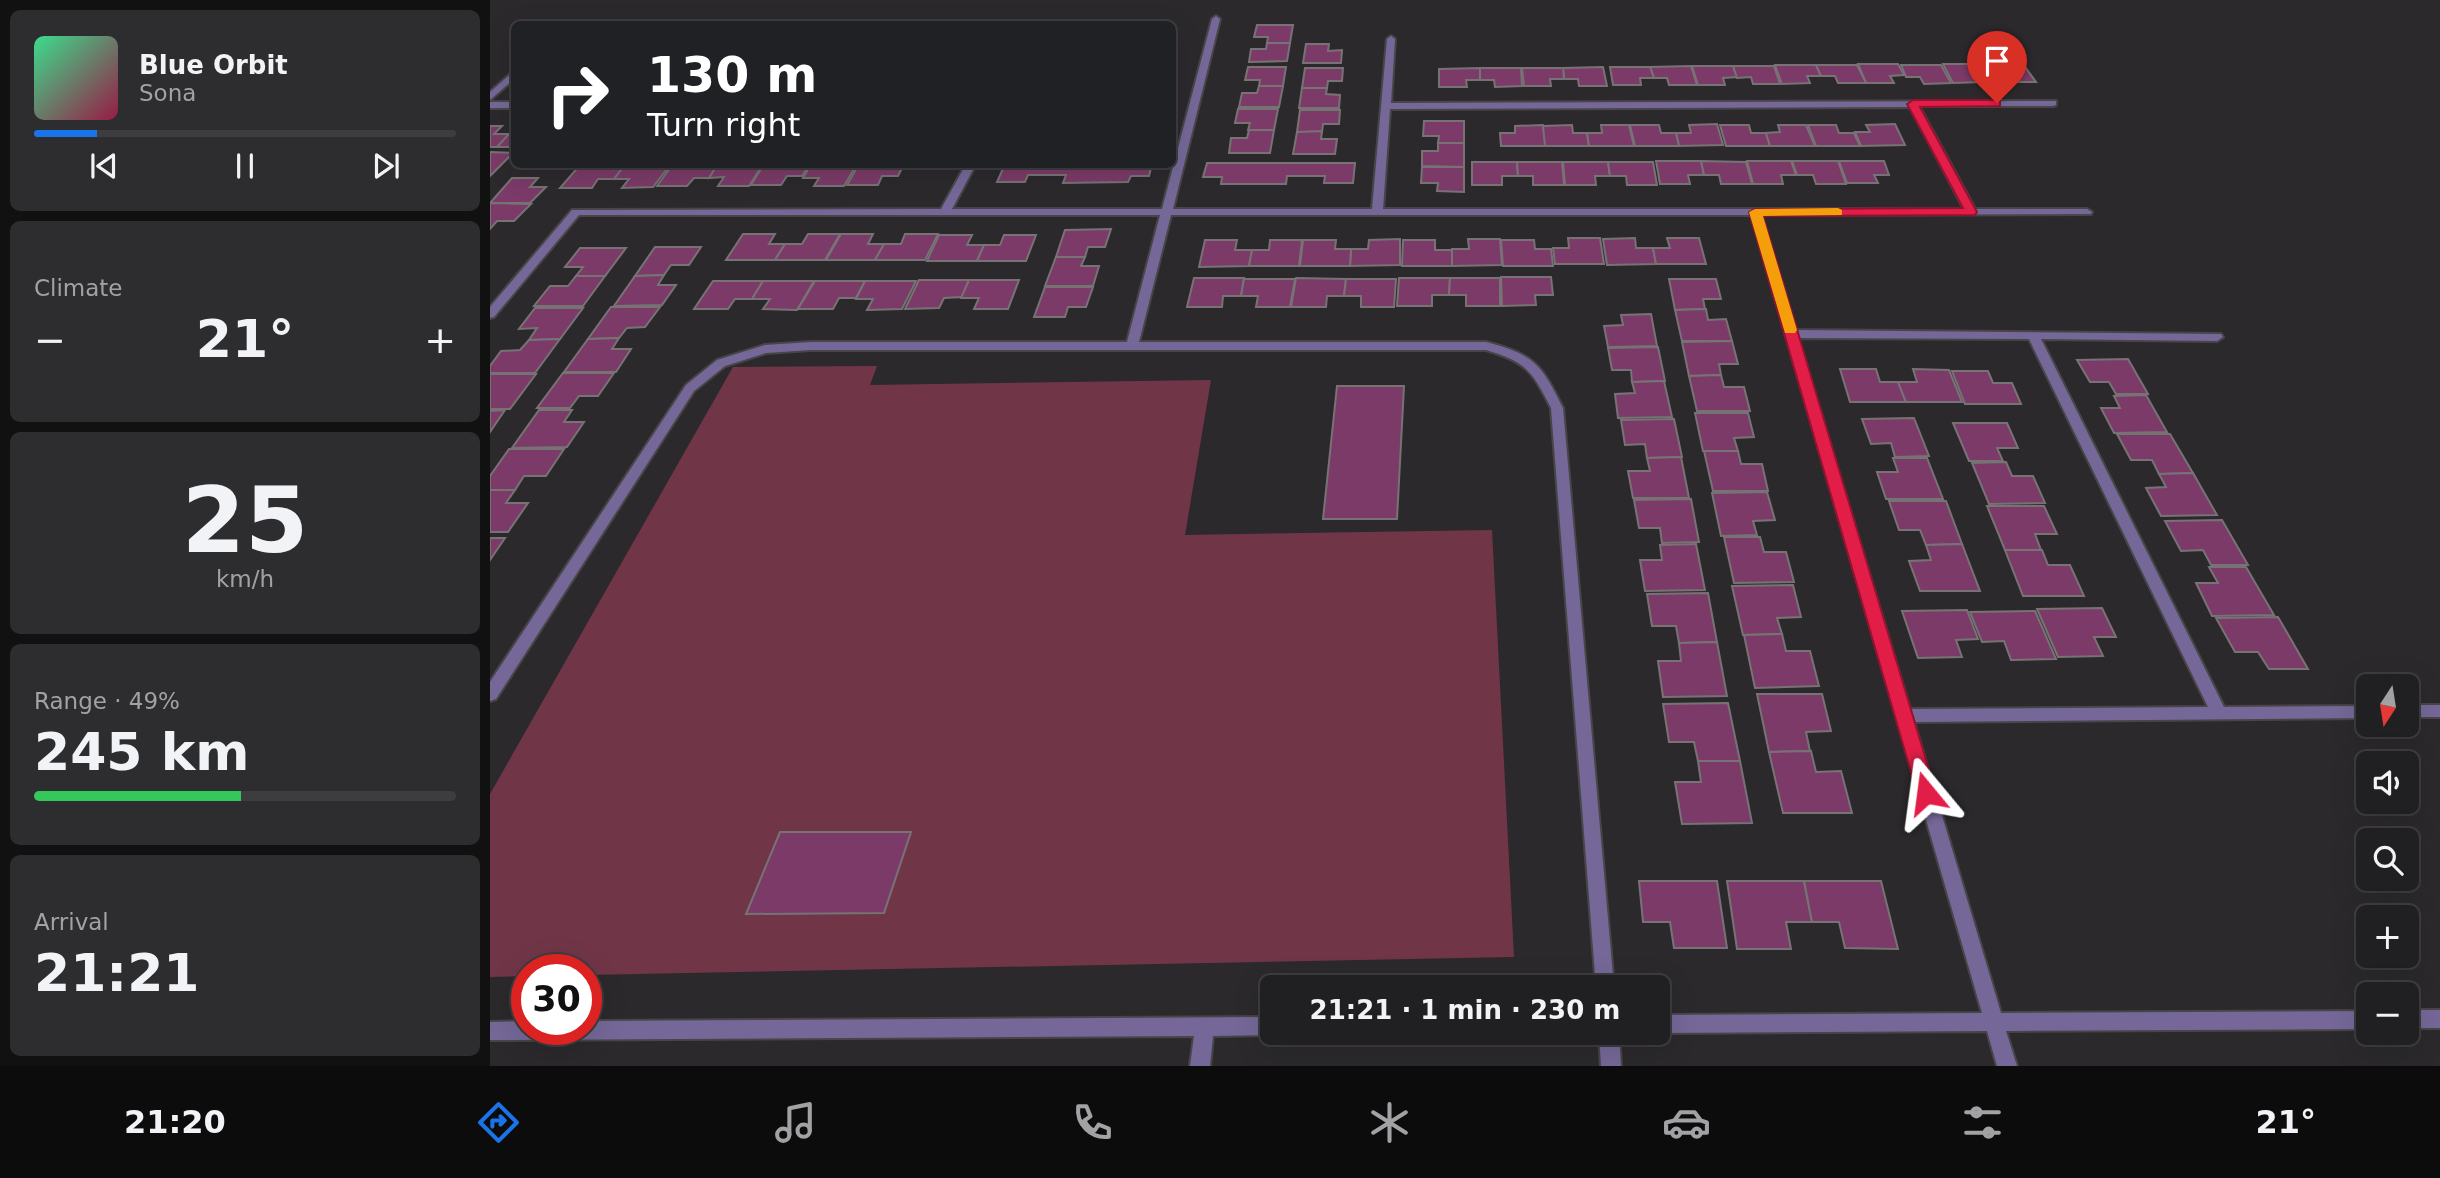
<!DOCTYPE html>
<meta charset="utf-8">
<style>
:root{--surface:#201f21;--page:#2d2c2e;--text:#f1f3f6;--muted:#a2a2a5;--line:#3d3d3f;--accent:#1a73e8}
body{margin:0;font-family:"DejaVu Sans",sans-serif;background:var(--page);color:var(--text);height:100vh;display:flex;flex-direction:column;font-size:26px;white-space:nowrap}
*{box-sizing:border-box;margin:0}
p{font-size:23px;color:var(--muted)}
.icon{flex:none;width:38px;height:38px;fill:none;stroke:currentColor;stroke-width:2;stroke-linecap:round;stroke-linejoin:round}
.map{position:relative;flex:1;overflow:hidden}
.side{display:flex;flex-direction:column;gap:10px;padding:10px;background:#121112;width:490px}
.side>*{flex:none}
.hud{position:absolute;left:21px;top:21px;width:665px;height:147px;border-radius:10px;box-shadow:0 7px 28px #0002,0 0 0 2px var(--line);background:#202124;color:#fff;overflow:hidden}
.needle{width:46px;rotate:192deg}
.controls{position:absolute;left:1866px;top:674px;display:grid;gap:14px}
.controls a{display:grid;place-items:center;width:63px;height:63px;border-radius:10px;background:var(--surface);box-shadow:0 7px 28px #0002,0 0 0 2px var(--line);font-size:35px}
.speed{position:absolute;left:21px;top:954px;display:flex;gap:14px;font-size:35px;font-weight:700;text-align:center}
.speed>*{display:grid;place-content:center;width:91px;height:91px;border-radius:50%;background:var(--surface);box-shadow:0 7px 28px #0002,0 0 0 2px var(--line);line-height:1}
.speed .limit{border:10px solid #d22;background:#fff;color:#111}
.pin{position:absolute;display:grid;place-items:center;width:60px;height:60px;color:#fff;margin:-72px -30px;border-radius:50% 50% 50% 0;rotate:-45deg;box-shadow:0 0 7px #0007}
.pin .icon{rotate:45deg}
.me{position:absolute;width:77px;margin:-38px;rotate:344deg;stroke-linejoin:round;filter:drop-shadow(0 0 5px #0008)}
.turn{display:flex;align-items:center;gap:24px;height:147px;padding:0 21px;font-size:32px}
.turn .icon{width:91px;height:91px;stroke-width:2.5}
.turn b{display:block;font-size:49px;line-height:60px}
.big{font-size:52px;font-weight:800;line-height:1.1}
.side .card{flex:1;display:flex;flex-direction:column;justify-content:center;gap:10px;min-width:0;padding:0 24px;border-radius:10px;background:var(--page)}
.side .dial{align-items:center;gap:0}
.dial b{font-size:91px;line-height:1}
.song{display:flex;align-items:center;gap:21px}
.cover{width:84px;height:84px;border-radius:10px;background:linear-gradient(135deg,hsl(150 70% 55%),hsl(340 70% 35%))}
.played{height:7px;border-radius:4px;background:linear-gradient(90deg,var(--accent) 15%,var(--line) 15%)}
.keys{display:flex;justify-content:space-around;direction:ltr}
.heat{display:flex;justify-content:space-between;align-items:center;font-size:38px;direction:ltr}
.charge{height:10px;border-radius:5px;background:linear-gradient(90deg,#34c759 49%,var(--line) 0)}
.trip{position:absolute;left:770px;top:975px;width:410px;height:70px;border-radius:10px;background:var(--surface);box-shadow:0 7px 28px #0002,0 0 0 2px var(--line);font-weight:800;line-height:70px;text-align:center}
.tab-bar{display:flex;height:112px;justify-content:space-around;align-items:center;background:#0d0c0d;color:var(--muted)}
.tab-bar .icon{width:49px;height:49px}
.tab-bar .current{color:var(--accent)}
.tab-bar b{font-size:32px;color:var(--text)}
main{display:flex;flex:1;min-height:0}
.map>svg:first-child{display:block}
.green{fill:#703648}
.building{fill:#7b3a68;stroke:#777375;stroke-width:2}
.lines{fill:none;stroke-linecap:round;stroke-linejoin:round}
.minor-casing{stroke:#474548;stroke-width:4}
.minor{fill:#756898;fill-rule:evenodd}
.route{fill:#e11d48;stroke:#92132f;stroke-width:2}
.slow{fill:#f59e0b}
</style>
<main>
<section class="side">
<div class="card">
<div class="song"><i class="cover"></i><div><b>Blue Orbit</b><p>Sona</p></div></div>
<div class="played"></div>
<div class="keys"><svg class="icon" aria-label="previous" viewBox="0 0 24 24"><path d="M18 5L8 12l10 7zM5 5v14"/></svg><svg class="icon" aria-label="pause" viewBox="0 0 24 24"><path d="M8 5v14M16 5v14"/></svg><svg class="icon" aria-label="next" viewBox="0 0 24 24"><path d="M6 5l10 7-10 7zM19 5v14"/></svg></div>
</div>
<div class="card"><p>Climate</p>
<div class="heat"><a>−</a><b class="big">21°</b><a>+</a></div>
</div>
<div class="card dial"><b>25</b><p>km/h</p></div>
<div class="card"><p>Range · 49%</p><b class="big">245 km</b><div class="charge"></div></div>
<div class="card"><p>Arrival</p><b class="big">21:21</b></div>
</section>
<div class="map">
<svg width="1950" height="1066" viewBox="0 0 1950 1066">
<rect width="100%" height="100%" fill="#2b292c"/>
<!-- green -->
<path class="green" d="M387,366l-7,19 341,-5 -26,155 307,-5 22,427 -928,18v-5h-59v6l-37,1v-183l243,-427z"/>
<!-- building -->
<g class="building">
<path d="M767,25h36l-3,18h-23l1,-6h-14z"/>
<path d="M777,43h23l-3,18 -38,1 2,-13h15z"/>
<path d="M816,44h23l-1,7 14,-1 -1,13h-38z"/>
<path d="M1368,64h40l6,11 -14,1 4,7h-28z"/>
<path d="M1453,64h40l7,11h-14l5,7 -28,1z"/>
<path d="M1493,64h40l13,18h-28l-4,-7h-14z"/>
<path d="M1285,65h41l5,11h-14l3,7 -28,1z"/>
<path d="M1326,65h41l9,18h-28l-3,-7h-14z"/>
<path d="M1411,65h40l10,18 -27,1 -4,-7h-14z"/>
<path d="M1201,66l6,19h-28l-2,-7h-13l-4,-11z"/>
<path d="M1202,66h41l4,11 -14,1 2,7h-27z"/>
<path d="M1243,66h41l6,18h-27l-2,-7 -14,1z"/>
<path d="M758,67h38l-3,19h-24l1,-6h-15z"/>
<path d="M1113,67l4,19h-28l-1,-7h-14l-1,-11z"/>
<path d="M1120,67h40l4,11h-14l1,7h-28z"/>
<path d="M815,68h38l-1,13h-14l-1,7h-25z"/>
<path d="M990,68h41l1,18 -27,1 -1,-7h-14z"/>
<path d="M990,68v12h-14l1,7h-28v-18z"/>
<path d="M1032,68h41l1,11h-14l1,7h-27z"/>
<path d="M769,86h24l-4,21h-40l3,-14h15z"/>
<path d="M812,88h25l-1,6 14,1 -1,13h-40z"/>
<path d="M748,109h40l-4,21h-26l2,-7h-15z"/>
<path d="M810,110h40l-1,14h-16l-1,8h-25z"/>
<path d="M934,121h40v22h-26l1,-7h-16z"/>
<path d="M1227,124l6,21 -44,1 -3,-13h15l-2,-8z"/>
<path d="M1405,124l10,21 -44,1 -6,-14h15l-4,-7z"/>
<path d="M1053,125l3,21h-45l-1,-13h15v-7z"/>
<path d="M1082,125l1,8h14l2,13h-44l-2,-20z"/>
<path d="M1111,125h28l5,21h-45l-2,-13h15z"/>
<path d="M1140,125h29l2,8h15l3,13h-44z"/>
<path d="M1230,125h29l2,8h15l4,13h-44z"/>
<path d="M1288,125h28l9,21h-45l-4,-13 14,-1z"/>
<path d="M1318,125h28l3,8h15l6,13h-44z"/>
<path d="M0,126h12l-8,8h15l-12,13h-7z"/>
<path d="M759,130h25l-4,23h-41l2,-15h16z"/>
<path d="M832,131l-1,8h16l-2,15h-42l4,-22z"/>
<path d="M19,134h5v13h-17z"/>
<path d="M948,143h26v24l-42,-1v-15h16z"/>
<path d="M0,152l23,1 -23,23z"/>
<path d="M1166,161h45l3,14h-16l2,9h-30z"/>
<path d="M1211,161l45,1 6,22h-31l-2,-9h-15z"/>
<path d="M1257,161h44l5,14h-15l2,9h-30z"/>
<path d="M1302,161h46l8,23h-30l-3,-9h-16z"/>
<path d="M1349,161h45l5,14h-15l4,8h-31z"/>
<path d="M982,162h45l1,14h-16v9h-30z"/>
<path d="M1027,162h45l2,23h-31v-9h-15z"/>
<path d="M1073,162h45l2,14h-15l1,9h-31z"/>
<path d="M1118,162h45l4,23h-30l-1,-9h-16z"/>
<path d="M717,163h148l-2,20h-29l1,-7h-38l-1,8h-65l1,-7h-19z"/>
<path d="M183,164h45l-9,14h-15l-7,8h-30z"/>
<path d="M228,164h45l-14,22h-31l6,-9 -15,1z"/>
<path d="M274,164h46l-8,12h-15l-6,9h-30z"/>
<path d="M321,164h46l-13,22h-30l5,-8h-16z"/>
<path d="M369,164h45l-6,12h-16l-4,9h-31z"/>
<path d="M515,164h147l-3,12h-18l-3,6 -65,1 3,-8h-38l-3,7h-28z"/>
<path d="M90,165h45l-11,14h-16l-6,9h-32z"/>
<path d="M135,165h45l-17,22 -31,1 7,-9h-15z"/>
<path d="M932,167h42v25l-27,-1 1,-8h-17z"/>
<path d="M22,178h26l-8,9h16l-16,16h-40z"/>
<path d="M0,203l41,1 -17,17h-17l-7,8z"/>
<path d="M621,229l-6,18h-17l-3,10h-29l9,-27z"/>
<path d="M253,234h32l-6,10h16l-10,16h-49z"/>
<path d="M318,234h32l-15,26h-50l10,-16h17z"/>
<path d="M351,234h32l-5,10h16l-9,16h-49z"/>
<path d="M415,234h33l-13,26h-50l9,-16h17z"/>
<path d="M449,235h33l-5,10h17l-7,16h-50z"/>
<path d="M514,235h32l-10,26h-49l7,-16h16z"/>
<path d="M1078,238h32l4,26h-49l-2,-16h16z"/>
<path d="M1145,238l1,10h17l3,16 -49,1 -4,-26z"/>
<path d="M1177,238h32l7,26h-50l-3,-16h17z"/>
<path d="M910,239v26l-50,1 1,-17h17l1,-9z"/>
<path d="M978,239h32l2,26 -50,1v-17h17z"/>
<path d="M715,240h32l-2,10h17l-3,16 -50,1z"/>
<path d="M780,240h32l-3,26h-50l3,-16h17z"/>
<path d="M813,240h33l-1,9h16l-1,17h-50z"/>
<path d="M913,240h32v10h17v16h-50z"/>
<path d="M1011,240h33l1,9h16l2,17h-50z"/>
<path d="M165,247h46l-12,18h-18l-7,10 -29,1z"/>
<path d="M90,248h46l-21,28h-29l7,-9h-18z"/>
<path d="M566,257h29l-4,9h18l-6,20h-48z"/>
<path d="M174,275l-6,10h18l-14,20 -48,1 21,-30z"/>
<path d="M86,276h29l-22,30h-49l16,-20h18z"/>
<path d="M1011,277h50l2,18h-18l1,10 -34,1z"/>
<path d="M704,278h50l-3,18h-18l-1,11h-35z"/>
<path d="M806,278l50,1 -2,17h-17l-1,11h-35z"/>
<path d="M909,278h51l-1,17h-17v11h-35z"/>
<path d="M960,278h50v28h-34v-11h-17z"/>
<path d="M754,279h51l-5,28h-34l2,-11h-17z"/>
<path d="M856,279h50l-2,28h-33v-11h-17z"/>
<path d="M1179,279h47l5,20h-18l2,10 -30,1z"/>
<path d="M429,280h50l-7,17 -18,1 -5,10 -34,1z"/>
<path d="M479,280h50l-11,29h-34l5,-11h-18z"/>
<path d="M223,281h50l-11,18h-17l-7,10h-34z"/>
<path d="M273,281h51l-17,29 -34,-1 7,-10h-18z"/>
<path d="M325,281h50l-9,17h-17l-6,11h-35z"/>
<path d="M375,281h51l-14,28 -35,1 6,-11h-17z"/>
<path d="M555,287h48l-7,20h-18l-3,10h-31z"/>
<path d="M121,307h49l-15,20 -18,1 -8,10 -31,1z"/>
<path d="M45,308h48l-23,31 -31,1 8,-12 -18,1z"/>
<path d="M1216,309l2,11 18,-1 6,22h-50l-7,-31z"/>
<path d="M1161,314l6,32 -49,1 -4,-21 19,-1 -2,-10z"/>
<path d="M129,338l-7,11h19l-15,23h-52l24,-33z"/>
<path d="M70,339l-25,34h-45v-7l11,-15 19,-1 9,-10z"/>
<path d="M1242,341l6,23h-19l2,11 -32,1 -7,-34z"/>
<path d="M1168,347l7,34 -33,1 -1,-12h-19l-4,-22z"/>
<path d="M1638,359l20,35h-32l-7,-12h-19l-13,-22z"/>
<path d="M1350,369h36l4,13h18l8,20h-56z"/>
<path d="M1423,369l36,1 13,32h-56l-8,-20h19z"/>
<path d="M1462,371h36l5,12h19l9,21h-56z"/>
<path d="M73,373h51l-16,23h-19l-9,12h-33z"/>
<path d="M0,374h46l-26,35h-20z"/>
<path d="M1231,375l3,12h20l6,24h-53l-8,-35z"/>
<path d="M1174,381l8,36 -54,1 -3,-24 20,-1 -3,-11z"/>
<path d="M847,386h67l-7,133h-74z"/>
<path d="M1656,395l21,37 -53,1 -13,-25h19l-6,-12z"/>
<path d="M15,410l-15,22v-21z"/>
<path d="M49,410h33l-8,12h20l-17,25 -55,1z"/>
<path d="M1205,413h53l6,24 -20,1 4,13h-35z"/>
<path d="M1424,418l15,38 -34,1 -4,-14 -20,1 -9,-25z"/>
<path d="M1184,419l8,38 -35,1 -2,-14 -20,1 -4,-25z"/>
<path d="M1463,423h54l11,25h-21l6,13h-34z"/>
<path d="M1627,434h53l23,39 -34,1 -7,-14h-21z"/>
<path d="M19,449h55l-18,27h-22l-9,14h-25v-14z"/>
<path d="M1214,451h34l3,13h21l6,27h-55z"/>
<path d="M1191,457l8,41h-56l-5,-27h22l-3,-13z"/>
<path d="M1403,458h34l16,41h-57l-9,-27h21z"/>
<path d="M1516,462l6,14h21l12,27 -56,1 -17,-41z"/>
<path d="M1703,473l24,42 -56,1 -15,-28 20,-1 -7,-13z"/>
<path d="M0,490h25l-9,13h22l-20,29h-18z"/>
<path d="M1277,492l8,28 -22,1 4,14 -36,1 -9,-43z"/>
<path d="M1201,499l8,43 -37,1 -2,-15h-21l-5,-28z"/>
<path d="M1399,501h57l16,43 -36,1 -6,-15h-21z"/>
<path d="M1497,506h57l13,28h-22l6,16h-36z"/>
<path d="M1732,520l26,45h-37l-8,-15 -22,1 -16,-30z"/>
<path d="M1234,537h36l4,15h22l8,30 -60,1z"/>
<path d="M0,538h15l-15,22z"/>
<path d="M1206,544l9,46 -60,1 -5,-31h22l-2,-15z"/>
<path d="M1472,544l18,47h-60l-11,-30 22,-1 -5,-15z"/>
<path d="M1515,550h37l6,15h22l14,31h-61z"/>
<path d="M1719,567h37l28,48 -62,1 -16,-33h22z"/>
<path d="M1303,585l8,32 -24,1 5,16 -39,1 -11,-49z"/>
<path d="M1218,593l9,49 -38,1 -3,-17h-24l-5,-32z"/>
<path d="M1612,608l14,29h-22l9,19 -45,1 -21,-48z"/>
<path d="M1477,610l11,29 -22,1 6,17 -44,1 -16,-47z"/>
<path d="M1545,611l21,48 -45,1 -7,-19 -22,1 -12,-30z"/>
<path d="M1788,617l30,52h-39l-11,-17h-23l-19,-34z"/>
<path d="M1292,634l4,17h24l9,35 -64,2 -11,-53z"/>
<path d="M1227,642l10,54 -64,1 -5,-36h23l-2,-18z"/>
<path d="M1267,694h65l9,37 -25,1 4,19 -41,1z"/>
<path d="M1238,703l12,58h-42l-4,-19h-25l-6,-38z"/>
<path d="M1321,751l5,21 25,-1 11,42h-69l-14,-61z"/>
<path d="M1208,761h42l12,62 -70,1 -7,-42h26z"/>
<path d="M290,832h131l-27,81 -138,1z"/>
<path d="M1149,881h78l10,67h-53l-4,-26h-27z"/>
<path d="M1237,881h77l8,41h-26l5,27h-54z"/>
<path d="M1314,881h77l17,68 -53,-1 -6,-26h-27z"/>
</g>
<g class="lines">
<defs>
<g id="minor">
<path d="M726,16l4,3 -47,190h199l15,-170 4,-3 4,3 -4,64 665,-2v4l-3,1h-134l56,103h112l5,3 -1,2 -330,1 35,115 425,4 2,3 -6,4 -176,-2 183,368 144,-1v12l-454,4 87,291 367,-2v18l-362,2 11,35h-20l-10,-35 -330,2 -2,-1h2v-17l325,-2 -231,-798h-580l-32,127h347c49,13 55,22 77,66l51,579h-18l-45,-579c-19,-37 -24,-46 -65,-58h-675l-45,3 -41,13 -31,25 -198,308 -6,2v-19l196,-297 31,-25 48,-15 46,-3h316l33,-127h-581l-85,102 -4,1v-11l82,-97 369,-1 25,-45h10l-24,45h210l50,-190zM1420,107l54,102h-581l7,-100zM1308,338l231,1 179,368 -298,2z"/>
<path d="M24,71v8l-24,21v-8z"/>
<rect x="0" y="102" width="24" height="6"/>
<rect x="1916" y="705" width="34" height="12"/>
<rect x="1916" y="1010" width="34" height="18"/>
<path d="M782,1017v15h7l-7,3 -59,1 -3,30h-20l4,-30 -704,4v-18l37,-1v8h59v-8z"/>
<path d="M1109,1032h20l2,34h-20z"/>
</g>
</defs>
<!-- minor casing -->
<use href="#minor" class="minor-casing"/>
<!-- minor -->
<use href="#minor" class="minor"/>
</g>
<!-- route -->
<path class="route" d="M1507,100l3,1v5l-80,1 57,105 -2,3 -212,1 173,577 -3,5 -7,3 -6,-3 -3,-5 -168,-581 6,-3 208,-1 -56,-104 6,-4z"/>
<!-- slow -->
<path class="slow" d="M1348,208l4,2v5l-79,1 34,114 -2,3h-10l-36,-121 6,-3z"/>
</svg>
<div class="controls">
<a><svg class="needle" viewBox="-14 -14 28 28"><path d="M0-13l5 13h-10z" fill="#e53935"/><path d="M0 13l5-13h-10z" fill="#a2a2a5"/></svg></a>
<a><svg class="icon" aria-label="sound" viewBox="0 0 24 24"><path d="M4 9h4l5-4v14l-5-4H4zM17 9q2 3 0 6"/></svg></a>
<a><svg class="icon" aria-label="search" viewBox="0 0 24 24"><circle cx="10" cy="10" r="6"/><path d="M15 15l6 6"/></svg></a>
<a>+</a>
<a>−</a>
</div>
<div class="speed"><div class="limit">30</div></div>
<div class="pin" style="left:1507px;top:103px;background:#d93025"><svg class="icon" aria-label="arrive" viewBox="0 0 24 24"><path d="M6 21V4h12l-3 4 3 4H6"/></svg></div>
<svg class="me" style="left:1436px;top:793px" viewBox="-20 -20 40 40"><path d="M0-17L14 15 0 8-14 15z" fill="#e11d48" stroke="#fff" stroke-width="4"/></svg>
<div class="trip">21:21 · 1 min · 230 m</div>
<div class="hud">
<div class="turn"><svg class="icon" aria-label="right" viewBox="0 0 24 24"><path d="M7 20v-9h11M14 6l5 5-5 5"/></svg><div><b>130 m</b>Turn right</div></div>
</div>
</div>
</main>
<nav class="tab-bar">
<b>21:20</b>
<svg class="icon current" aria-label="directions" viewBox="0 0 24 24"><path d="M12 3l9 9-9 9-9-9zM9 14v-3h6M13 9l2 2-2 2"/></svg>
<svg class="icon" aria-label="music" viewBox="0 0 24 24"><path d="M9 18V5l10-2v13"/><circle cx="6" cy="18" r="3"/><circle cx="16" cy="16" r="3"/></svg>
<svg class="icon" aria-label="phone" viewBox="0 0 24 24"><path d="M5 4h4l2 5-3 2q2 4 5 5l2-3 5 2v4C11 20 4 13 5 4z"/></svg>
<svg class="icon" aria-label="climate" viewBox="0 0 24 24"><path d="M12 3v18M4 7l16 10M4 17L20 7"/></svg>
<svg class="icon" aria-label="car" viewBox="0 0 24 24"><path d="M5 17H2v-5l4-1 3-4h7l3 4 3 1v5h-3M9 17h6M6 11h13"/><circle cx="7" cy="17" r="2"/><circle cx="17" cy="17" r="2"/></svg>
<svg class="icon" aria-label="filters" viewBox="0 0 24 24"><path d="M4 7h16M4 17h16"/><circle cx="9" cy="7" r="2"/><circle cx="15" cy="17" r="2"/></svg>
<b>21°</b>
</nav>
